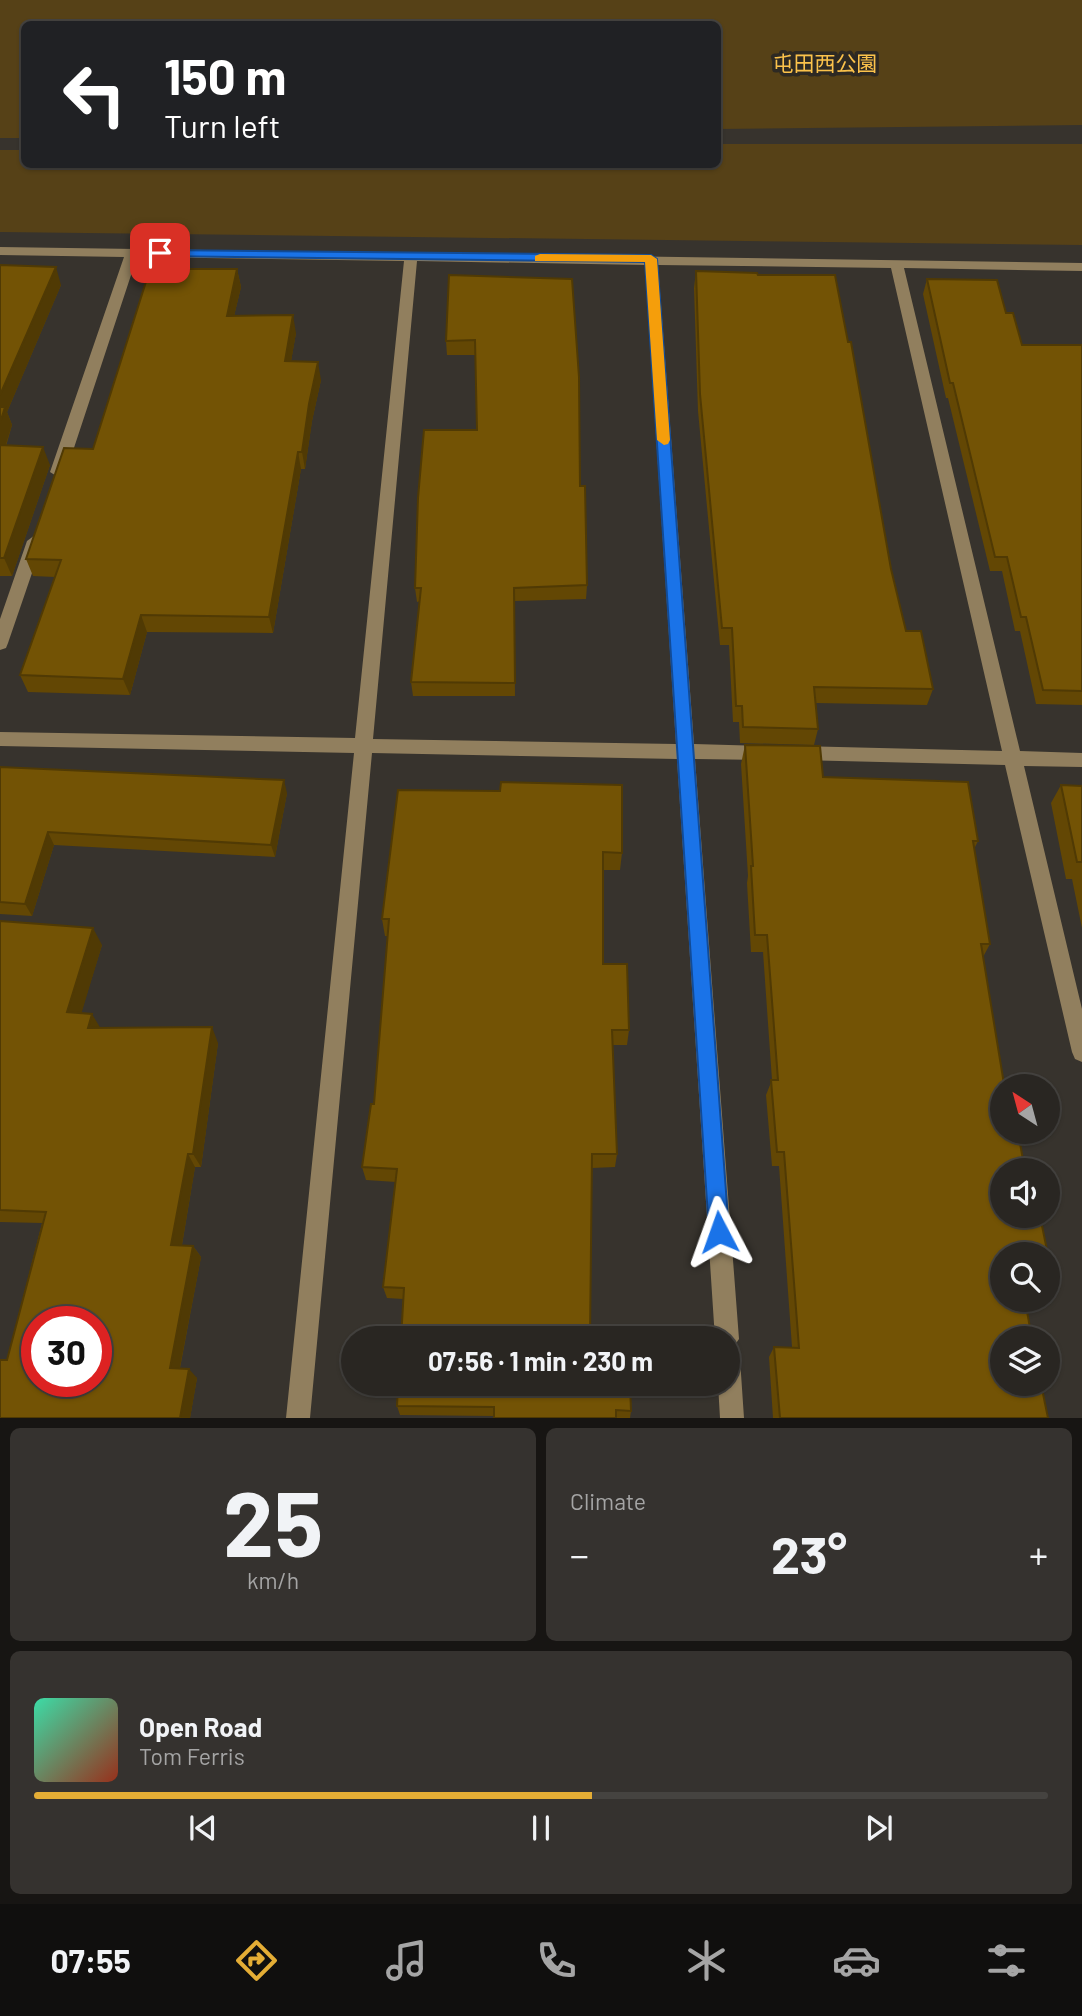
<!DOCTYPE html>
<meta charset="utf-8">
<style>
:root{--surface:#292622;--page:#35322f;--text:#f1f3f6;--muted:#a5a5a5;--line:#454340;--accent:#e4ad35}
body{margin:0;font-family:Barlow,"Noto Sans JP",sans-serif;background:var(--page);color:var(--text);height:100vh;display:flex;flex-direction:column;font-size:26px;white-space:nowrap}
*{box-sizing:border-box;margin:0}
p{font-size:23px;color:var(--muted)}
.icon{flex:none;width:38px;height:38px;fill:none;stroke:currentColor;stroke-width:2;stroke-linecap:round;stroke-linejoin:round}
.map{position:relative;height:1418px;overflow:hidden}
.sheet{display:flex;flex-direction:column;gap:10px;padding:10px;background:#171513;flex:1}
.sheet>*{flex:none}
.guide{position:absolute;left:21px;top:21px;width:700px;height:147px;border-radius:10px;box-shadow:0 2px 5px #0004,0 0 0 2px var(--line);background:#202124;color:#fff;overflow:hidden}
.needle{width:46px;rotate:324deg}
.buttons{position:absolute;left:990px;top:1074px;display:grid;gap:14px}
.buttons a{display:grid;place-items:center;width:70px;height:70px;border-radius:50%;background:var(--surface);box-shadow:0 2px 5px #0004,0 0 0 2px var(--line);font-size:35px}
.speed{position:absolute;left:21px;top:1306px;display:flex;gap:14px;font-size:35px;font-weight:700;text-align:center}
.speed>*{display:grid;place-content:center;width:91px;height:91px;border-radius:50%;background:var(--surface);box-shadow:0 2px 5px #0004,0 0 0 2px var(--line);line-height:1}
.speed .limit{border:10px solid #d22;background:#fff;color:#111}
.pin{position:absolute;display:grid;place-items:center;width:60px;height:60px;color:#fff;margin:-30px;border-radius:14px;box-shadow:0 4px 10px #0006}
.me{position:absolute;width:77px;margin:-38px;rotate:356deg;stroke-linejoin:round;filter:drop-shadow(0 0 5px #0008)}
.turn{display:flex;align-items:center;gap:24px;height:147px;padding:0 28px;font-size:32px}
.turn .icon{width:91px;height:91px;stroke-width:2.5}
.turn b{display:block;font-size:49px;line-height:60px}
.big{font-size:52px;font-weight:700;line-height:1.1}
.sheet .tile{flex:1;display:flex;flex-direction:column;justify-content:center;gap:10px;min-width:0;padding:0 24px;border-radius:10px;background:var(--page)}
.sheet .dial{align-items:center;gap:0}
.dial b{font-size:91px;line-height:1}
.song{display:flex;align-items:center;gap:21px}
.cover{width:84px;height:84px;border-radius:10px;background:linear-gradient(135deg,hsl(160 70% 55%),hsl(10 70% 35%))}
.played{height:7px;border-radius:4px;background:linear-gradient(90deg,var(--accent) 55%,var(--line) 55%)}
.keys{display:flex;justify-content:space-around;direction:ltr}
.heat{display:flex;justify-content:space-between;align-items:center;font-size:38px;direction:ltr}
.sheet .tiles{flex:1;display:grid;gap:10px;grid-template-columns:1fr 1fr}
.tile:last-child{grid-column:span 2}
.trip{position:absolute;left:341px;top:1326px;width:399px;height:70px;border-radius:35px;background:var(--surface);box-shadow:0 2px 5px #0004,0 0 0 2px var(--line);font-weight:700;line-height:70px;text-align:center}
.menu{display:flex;height:112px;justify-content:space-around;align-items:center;background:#100f0e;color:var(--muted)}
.menu .icon{width:49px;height:49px}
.menu .current{color:var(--accent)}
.menu b{font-size:32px;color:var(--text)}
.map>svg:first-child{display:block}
.green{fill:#564117}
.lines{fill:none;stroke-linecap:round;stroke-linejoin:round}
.minor{fill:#917f5e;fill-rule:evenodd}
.wall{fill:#634704}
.shaded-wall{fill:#503a04}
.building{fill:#735305;stroke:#503a04;stroke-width:2;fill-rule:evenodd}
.route{fill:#1a73e8;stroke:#114b97;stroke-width:2}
.slow{fill:#f59e0b}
.labels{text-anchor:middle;stroke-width:7;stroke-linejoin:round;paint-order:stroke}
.far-park-label{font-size:21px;fill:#fbc24b;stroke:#2d2923}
</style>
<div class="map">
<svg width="1082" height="1418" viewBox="0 0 1082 1418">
<rect width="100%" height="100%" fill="#37332d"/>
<!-- green -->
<g class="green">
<path d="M0,0h1082v125l-364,4v-105h-694v114h-24z"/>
<path d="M718,144h364v101l-1082,-13v-82h24v14h694z"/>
</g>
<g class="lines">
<!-- minor -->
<g class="minor">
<path d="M0,247l1082,16v8l-178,-3 116,483 62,2v14l-58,-1 58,243v53l-7,-3 -3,-7 -67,-287 -207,-5 -6,-2 -3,-5 3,-5 6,-2 204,5 -111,-483 -233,-3 36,479 72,2 6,2 3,5 -3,5 -6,2 -71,-1 44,580 -7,10 4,2 4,8 4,59h-24l-2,-34h10v-45h-13l-38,-580 -305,-6 -62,665h-24l68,-665 -354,-7v-14l355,6 49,-477 -267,-4 -71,215 -8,5 -8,-5 74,-215 -124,-2zM417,261l228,4 31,479 -303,-5z"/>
<path d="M35,535l8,6 -35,102 -2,5 -6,2v-31l27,-78z"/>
</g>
</g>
<!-- wall -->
<g class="wall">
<path d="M0,265l61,20 -54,127 5,13 -6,21 44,19 -38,111h-12z"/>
<path d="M237,269l4,18 -7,29 62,17 -5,28 30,19 -9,41 -7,48h-4l-28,164 -126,-1 -17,63 -102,-3 -8,-17 35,-98 -22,-1 -7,-17 67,-110z"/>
<path d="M696,271l62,4 133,294 15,62 27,58 -6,16 -111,-2 2,26 -4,16 -74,-2 -1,-21h-6l-4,-77h-9l-22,-234 -4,-123z"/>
<path d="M449,275l131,211 7,99 -1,14 -72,2 1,95h-102l-2,-14 9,-81 -3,1 -2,-14 62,-158 -1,-75h-29l-1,-14z"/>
<path d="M927,279l79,34 16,32h60v360l-46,-1 -16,-73h-5l-13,-60h-12l-42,-173h-2l-23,-104z"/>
<path d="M745,745l233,96 -4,8 16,95 -7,13 20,298 45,163h-275l-4,-61 5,-10h18l-13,-181h-7l-6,-71 6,-15 -9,-128h-12l-4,-69 1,-7 -7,-112z"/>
<path d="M0,767l287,26 -12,64 -221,-12 -22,71 -32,-2z"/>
<path d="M1061,785l21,1v142l-10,-49h-6l-15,-76z"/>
<path d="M398,790l224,63 -2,17h-17v94l26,66 -2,15h-15l5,109 -2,13 -23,1 -191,171 2,-40 -16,-1 -4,-11 13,-105 -30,-2 -4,-13 12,-63 14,-168h-3l-3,-17z"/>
<path d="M0,921l102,24 -21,68 19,15 118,15 -17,124h-6l-13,78 11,1 8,11 -21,111 17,10 -7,40h-190l7,-58 35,-137 -42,-1z"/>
<path d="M1048,1255l7,30 -7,6z"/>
<path d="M398,1384l233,27 -1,7h-136v-2l-94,-1 -3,-9z"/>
</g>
<!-- shaded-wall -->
<g class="shaded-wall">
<path d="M56,267l5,18 -54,127 5,13 -12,38v-68z"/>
<path d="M237,269l4,18 -11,46 -3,-17z"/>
<path d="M293,315l3,18 -8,46 -3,-18z"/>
<path d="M318,362l3,18 -9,41 -7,48 -3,-17 7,-48z"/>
<path d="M43,447l7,18 -38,111 -8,-18z"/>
<path d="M298,452l3,17 -28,164 -4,-16z"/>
<path d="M141,615l6,17 -17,63 -7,-16z"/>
<path d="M284,780l3,13 -12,64 -4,-12z"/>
<path d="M48,832l6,13 -22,71 -7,-12z"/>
<path d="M93,928l9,17 -25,83 -10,-16z"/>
<path d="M92,1014l9,15 -13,-1z"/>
<path d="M212,1027l6,16 -17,124 -8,-13z"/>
<path d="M188,1154l7,13 -15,89 -9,-11z"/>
<path d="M193,1246l8,11 -23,120 -8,-9z"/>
<path d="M189,1369l8,9 -7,40h-10z"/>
</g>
<!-- building -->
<g class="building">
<path d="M0,265l56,2 -56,128z"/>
<path d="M150,269h87l-10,47 66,-1 -8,46 33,1 -9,42 -7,48h-4l-29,165 -128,-2 -18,64 -103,-4 41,-115 -35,-1 38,-111 29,1z"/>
<path d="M696,271l61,2 1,2h77l13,67h3l40,227 15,62h15l12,58 -119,-2 4,42 -75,-2 -1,-21h-6l-4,-78h-10l-22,-234z"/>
<path d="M449,275l123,4 7,98 1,109h5l2,99 -73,3 1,95 -104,-1 10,-94h-6l3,-90 6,-68h53l-2,-90 -29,1z"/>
<path d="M927,279l70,1 9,33h7l9,32h60v346l-39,-1 -17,-73h-5l-14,-60h-12l-42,-174h-3z"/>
<path d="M0,407h5l-5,16z"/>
<path d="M0,445l43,2 -39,111h-4z"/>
<path d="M745,745l75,1 3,31 145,5 10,59h-5l17,103h-9l23,140h6l1,3h-8v45h15l7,39h-22v45h37l8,39h-45v45h22l7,39h-29v45h38l7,34h-268l-6,-71 25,1 -15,-196h-7l-6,-72h7l-11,-145h-12l-4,-69h2z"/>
<path d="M0,767l284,13 -13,65 -223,-13 -23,72 -25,-2z"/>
<path d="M501,782l121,3v68l-19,-1v112h24l2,66h-17l5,124h-25l-2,184h38v1h-227l3,-51 -21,-1 14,-118 -35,-2 9,-63h3l15,-185h-7l16,-129 102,1z"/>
<path d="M1061,785l21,1v76h-5z"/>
<path d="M0,921l93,7 -26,84 25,2 -4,14 124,-1 -19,127h-5l-17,91 22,1 -23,122 19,1 -9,49h-180v-58h7l39,-148 -46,-2zM37,1321h59v60h-59z"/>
<path d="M1048,1255l7,30h-7z"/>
<path d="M398,1384h232l1,27 -15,-1v8h-122v-11l-97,-1z"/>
</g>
<!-- route -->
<path class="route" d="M160,250l491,5 6,4 72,973 -3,7 -7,3 -7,-3 -3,-7 -64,-970 -489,-6v-5z"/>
<!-- slow -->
<path class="slow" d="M540,254l111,1 6,4 13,181 -2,4 -4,1 -7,-5 -12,-178 -110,-1v-5z"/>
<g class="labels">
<!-- far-park labels -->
<g class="far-park-label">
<text x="825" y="71">屯田西公園</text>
</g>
</g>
</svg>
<div class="buttons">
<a><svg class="needle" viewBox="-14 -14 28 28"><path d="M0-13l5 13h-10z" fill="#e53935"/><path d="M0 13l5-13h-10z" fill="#a5a5a5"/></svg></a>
<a><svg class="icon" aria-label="sound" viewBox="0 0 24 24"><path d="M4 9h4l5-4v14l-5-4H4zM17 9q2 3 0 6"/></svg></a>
<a><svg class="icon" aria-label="search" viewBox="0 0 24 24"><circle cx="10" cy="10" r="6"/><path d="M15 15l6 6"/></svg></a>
<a><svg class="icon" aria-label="layers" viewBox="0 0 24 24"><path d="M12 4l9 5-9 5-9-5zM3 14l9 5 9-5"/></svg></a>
</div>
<div class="speed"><div class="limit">30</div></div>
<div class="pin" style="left:160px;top:253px;background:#d93025"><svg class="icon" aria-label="arrive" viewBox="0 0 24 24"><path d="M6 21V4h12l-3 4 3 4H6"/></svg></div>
<svg class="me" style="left:719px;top:1232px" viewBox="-20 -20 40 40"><path d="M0-17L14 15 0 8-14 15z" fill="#1a73e8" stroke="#fff" stroke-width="4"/></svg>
<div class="trip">07:56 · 1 min · 230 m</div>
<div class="guide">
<div class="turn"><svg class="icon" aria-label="left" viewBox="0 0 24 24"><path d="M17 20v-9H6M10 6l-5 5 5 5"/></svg><div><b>150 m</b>Turn left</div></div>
</div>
</div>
<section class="sheet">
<div class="tiles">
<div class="tile dial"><b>25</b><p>km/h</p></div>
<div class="tile"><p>Climate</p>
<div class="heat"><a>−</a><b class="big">23°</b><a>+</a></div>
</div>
<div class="tile">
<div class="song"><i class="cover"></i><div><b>Open Road</b><p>Tom Ferris</p></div></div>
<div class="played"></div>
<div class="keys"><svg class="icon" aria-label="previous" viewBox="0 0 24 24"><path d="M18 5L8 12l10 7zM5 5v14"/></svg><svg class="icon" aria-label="pause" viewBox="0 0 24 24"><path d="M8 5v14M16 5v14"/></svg><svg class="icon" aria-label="next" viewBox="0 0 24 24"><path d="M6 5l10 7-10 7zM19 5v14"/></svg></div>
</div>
</div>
</section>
<nav class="menu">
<b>07:55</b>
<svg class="icon current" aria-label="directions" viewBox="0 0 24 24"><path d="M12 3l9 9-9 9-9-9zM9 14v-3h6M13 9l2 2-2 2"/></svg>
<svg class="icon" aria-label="music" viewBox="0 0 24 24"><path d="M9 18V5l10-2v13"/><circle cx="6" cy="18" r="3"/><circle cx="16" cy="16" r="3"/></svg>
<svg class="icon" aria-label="phone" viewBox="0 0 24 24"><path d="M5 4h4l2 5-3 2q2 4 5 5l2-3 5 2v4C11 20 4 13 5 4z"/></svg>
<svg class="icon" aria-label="climate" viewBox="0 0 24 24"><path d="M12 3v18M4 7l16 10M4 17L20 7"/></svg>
<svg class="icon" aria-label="car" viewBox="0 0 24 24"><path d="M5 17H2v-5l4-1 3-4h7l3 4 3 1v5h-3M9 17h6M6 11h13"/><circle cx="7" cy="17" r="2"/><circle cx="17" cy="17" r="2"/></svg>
<svg class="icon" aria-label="filters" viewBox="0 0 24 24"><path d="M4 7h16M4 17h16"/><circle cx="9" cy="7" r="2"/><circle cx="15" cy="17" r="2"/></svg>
</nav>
